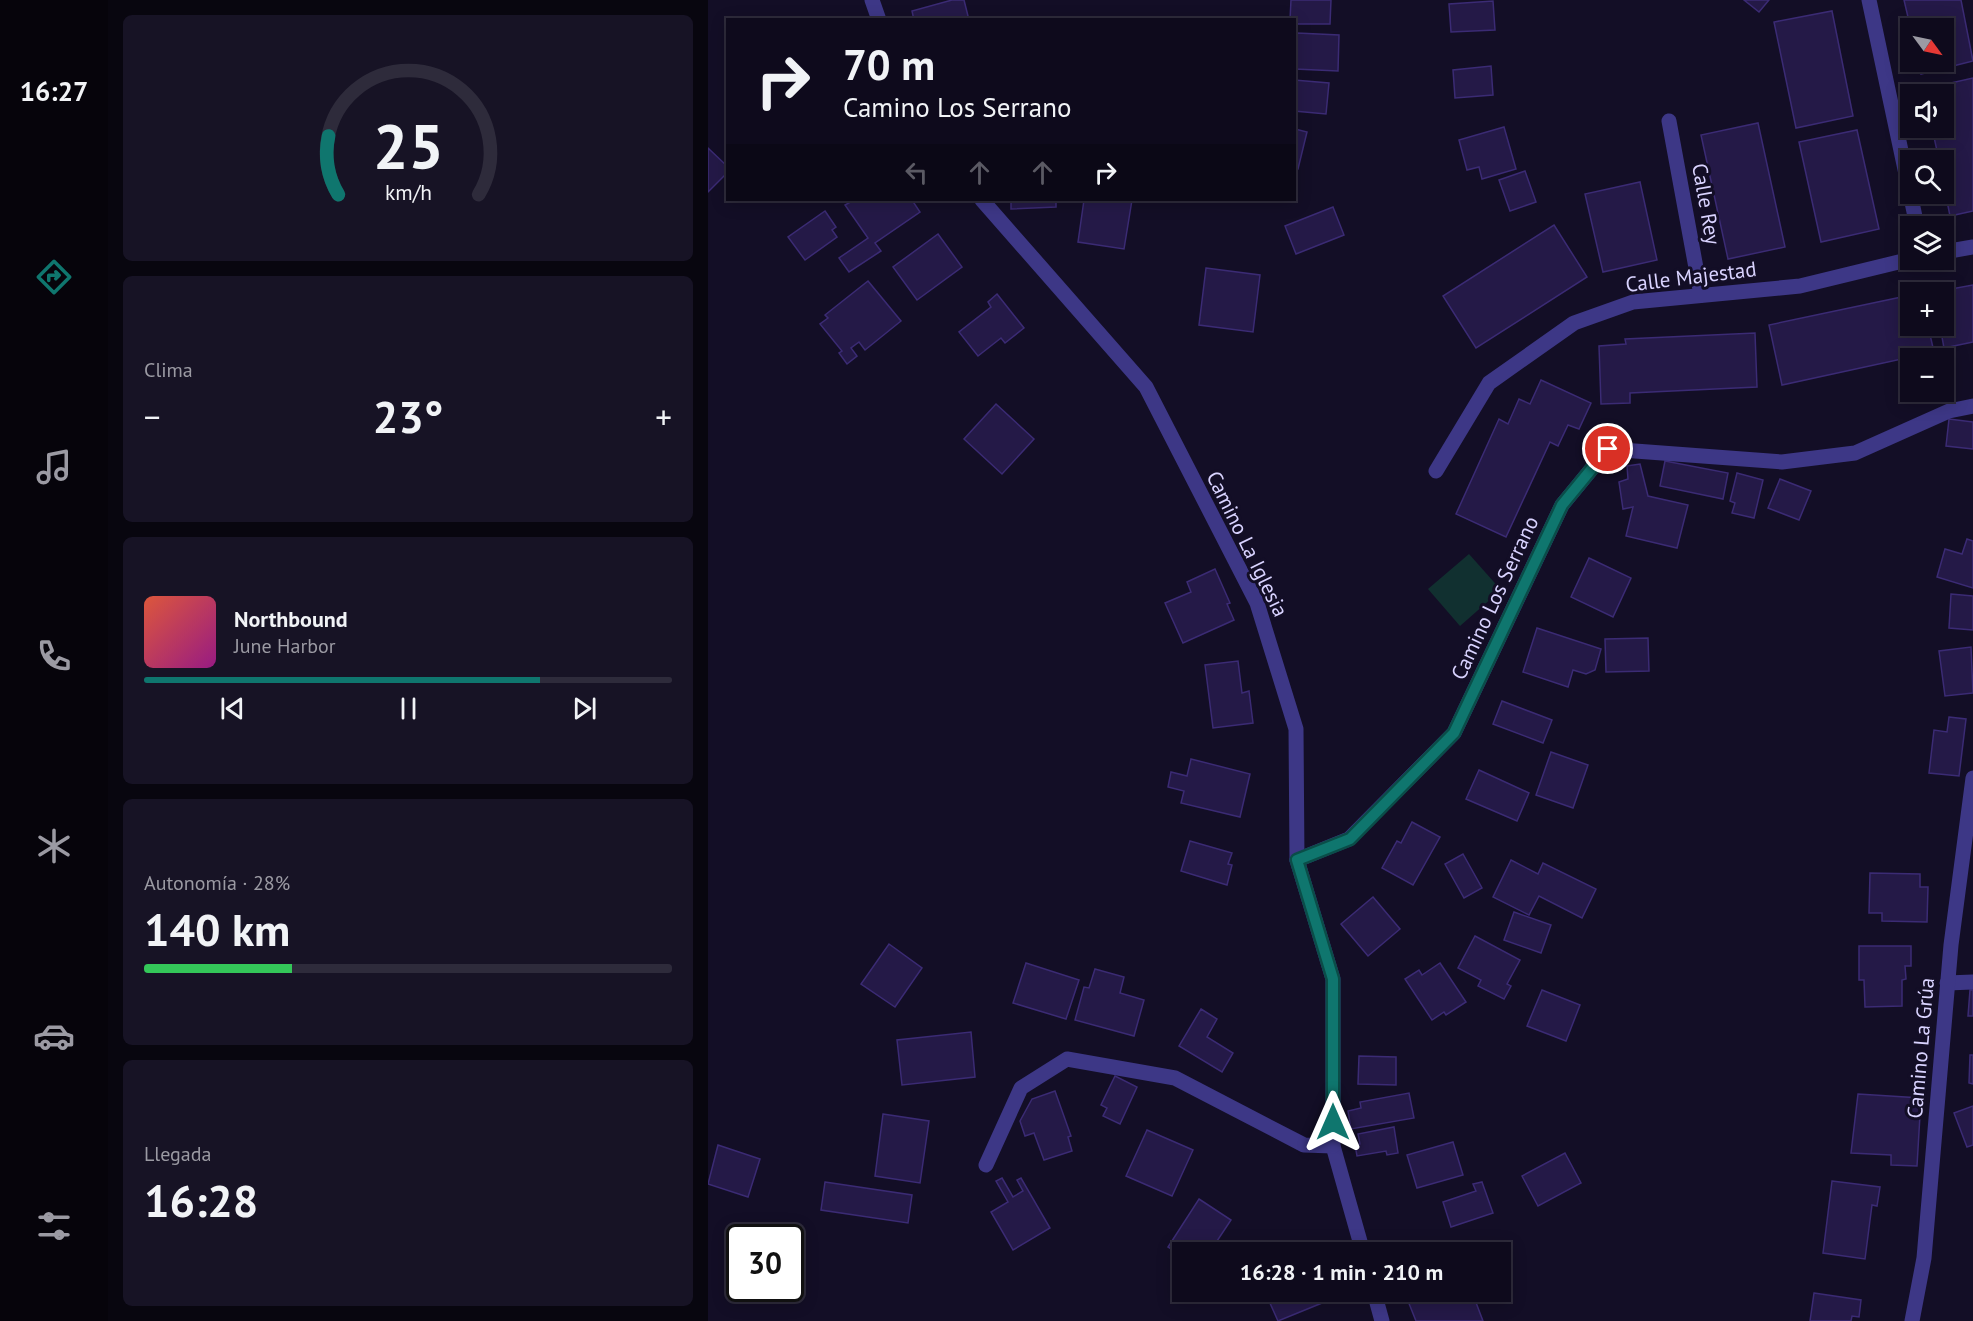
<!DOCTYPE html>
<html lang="es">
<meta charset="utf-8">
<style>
:root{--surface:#0e0a1c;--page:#171325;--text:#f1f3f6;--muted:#9b9aa3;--line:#2e2b3b;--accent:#0f766e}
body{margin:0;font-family:"PT Sans",sans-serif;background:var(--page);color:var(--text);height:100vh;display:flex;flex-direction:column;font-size:22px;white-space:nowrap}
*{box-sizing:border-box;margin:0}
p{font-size:20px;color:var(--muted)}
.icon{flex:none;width:33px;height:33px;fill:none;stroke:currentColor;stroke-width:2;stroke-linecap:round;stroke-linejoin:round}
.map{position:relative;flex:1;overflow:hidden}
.details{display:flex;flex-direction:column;gap:15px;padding:15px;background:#08060f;width:600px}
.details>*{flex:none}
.banner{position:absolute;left:18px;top:18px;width:570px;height:183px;border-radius:0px;box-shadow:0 3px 15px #0003,0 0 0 2px var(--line);background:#0e0a1c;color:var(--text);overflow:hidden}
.needle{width:39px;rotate:123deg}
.fabs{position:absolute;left:1192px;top:18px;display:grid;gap:12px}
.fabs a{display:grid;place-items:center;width:54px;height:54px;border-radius:0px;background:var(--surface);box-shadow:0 3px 15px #0003,0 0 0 2px var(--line);font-size:30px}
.speed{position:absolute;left:18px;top:1224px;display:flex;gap:12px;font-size:30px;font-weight:700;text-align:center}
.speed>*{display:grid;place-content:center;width:78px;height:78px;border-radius:50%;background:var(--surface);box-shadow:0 3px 15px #0003,0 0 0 2px var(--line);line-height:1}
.speed .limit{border:3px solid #111;border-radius:9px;background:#fff;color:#111}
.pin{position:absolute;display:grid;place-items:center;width:51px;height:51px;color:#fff;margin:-26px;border:3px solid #fff;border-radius:50%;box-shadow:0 2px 6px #0007}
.me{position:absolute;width:66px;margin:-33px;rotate:0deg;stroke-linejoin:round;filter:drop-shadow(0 0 4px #0008)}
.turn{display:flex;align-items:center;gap:21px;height:126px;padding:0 18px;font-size:27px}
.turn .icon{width:78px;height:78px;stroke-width:2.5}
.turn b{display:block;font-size:42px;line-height:51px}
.lanes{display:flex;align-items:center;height:57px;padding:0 18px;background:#0003;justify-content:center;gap:30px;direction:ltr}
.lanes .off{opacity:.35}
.big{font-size:45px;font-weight:700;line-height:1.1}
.details .card{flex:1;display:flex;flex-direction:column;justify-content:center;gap:9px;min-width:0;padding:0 21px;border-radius:9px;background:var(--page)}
.details .dial{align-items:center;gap:0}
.dial svg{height:156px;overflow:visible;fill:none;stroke:var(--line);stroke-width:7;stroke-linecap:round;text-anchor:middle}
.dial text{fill:var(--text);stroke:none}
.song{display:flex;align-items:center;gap:18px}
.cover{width:72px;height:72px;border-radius:9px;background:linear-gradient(135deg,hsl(10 70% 55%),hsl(310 70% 35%))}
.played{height:6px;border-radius:3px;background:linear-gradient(90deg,var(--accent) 75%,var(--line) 75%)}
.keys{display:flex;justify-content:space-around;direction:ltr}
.heat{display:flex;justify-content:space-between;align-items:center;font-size:33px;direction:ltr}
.charge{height:9px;border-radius:4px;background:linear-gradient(90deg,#34c759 28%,var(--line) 0)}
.trip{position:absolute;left:464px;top:1242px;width:339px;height:60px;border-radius:0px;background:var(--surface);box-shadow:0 3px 15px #0003,0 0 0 2px var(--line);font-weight:700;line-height:60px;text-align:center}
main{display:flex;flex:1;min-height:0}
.dock{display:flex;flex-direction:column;width:108px;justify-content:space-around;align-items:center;background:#06040b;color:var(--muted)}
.dock .icon{width:42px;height:42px}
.dock .selected{color:var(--accent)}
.dock b{font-size:27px;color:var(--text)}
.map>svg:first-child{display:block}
.green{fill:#113030}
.building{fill:#241947;stroke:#3b2b74;stroke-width:1.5}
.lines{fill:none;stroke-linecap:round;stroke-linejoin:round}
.street{stroke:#3d3786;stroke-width:15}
.route-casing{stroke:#0a4d48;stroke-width:15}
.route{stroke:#0f766e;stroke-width:10}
.labels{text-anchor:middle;stroke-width:6;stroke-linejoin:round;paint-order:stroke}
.street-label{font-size:21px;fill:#d9d3ff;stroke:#130e26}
</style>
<main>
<nav class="dock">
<b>16:27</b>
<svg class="icon selected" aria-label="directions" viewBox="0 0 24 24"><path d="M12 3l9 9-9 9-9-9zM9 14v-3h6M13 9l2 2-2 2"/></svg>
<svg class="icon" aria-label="music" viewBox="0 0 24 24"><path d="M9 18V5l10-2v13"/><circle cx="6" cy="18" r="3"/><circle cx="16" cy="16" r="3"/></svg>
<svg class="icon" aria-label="phone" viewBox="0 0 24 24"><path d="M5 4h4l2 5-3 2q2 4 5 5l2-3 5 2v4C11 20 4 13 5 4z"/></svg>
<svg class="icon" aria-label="climate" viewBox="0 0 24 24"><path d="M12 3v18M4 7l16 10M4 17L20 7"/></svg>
<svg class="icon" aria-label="car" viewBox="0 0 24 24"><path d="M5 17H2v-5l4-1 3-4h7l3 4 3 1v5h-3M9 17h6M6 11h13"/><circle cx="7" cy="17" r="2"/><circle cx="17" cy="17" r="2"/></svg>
<svg class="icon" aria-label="filters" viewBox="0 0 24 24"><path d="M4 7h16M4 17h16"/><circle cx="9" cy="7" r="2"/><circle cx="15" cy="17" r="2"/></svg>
</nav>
<section class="details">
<div class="card dial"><svg viewBox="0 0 100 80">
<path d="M14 69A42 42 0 1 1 86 69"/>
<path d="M14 69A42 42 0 0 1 9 39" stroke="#0f766e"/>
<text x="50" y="56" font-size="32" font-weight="700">25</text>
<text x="50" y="72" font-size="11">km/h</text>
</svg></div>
<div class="card"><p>Clima</p>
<div class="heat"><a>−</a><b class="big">23°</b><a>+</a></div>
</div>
<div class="card">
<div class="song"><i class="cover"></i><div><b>Northbound</b><p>June Harbor</p></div></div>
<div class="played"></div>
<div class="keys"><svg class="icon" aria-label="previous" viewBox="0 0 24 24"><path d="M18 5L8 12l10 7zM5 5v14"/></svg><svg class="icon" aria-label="pause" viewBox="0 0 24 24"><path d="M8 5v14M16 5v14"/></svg><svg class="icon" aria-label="next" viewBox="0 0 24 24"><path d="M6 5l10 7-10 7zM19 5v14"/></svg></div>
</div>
<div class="card"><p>Autonomía · 28%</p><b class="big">140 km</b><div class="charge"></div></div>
<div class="card"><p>Llegada</p><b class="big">16:28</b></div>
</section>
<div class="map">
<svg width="1265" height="1321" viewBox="0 0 1265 1321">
<rect width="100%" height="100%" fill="#130e26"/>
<!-- green -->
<path class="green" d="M761,554l32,36 -41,36 -32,-37z"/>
<!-- building -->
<g class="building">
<path d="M244,0h12l5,20h-55l-2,-9z"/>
<path d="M583,0h40l-1,24h-36v-4h-4z"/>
<path d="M1036,0h25l-10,12z"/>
<path d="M1196,0h57l12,61 -52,13 -3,-12h26v-34l-33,2z"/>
<path d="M785,1l2,29 -44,2 -2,-28z"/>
<path d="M1124,11l21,105 -57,12 -22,-106z"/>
<path d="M589,33l42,2 -1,36 -43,-2z"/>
<path d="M783,66l2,29 -38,3 -2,-28z"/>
<path d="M1265,78v133l-23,5 -6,-30v-26h-5l-7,-32h12v-34h-19l-1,-5z"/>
<path d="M586,80l35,3 -3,31 -32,-3z"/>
<path d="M586,118h3l-2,11 12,3 -9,37h-4z"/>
<path d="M1050,123l27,124 -57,12 -27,-124z"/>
<path d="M796,127l12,42 -34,10 -3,-12 -12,3 -8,-30z"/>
<path d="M1149,130l22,99 -58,13 -22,-100z"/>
<path d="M0,148l20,19v5l-20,20z"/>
<path d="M817,171l11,31 -26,9 -11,-31z"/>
<path d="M932,182l17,78 -54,12 -18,-78z"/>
<path d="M146,200h58l8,12 -45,31 6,8 -32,21 -10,-14 29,-20 -23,-33z"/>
<path d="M303,200h45v7l-45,2z"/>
<path d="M376,200h48l-8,49 -46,-7z"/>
<path d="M625,207l11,28 -48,19 -11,-28z"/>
<path d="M117,211l11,16 -4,3 5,7 -32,23 -17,-23z"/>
<path d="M846,225l33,52 -111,71 -33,-52z"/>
<path d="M230,234l24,33 -45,33 -24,-33z"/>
<path d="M498,268l54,7 -7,57 -54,-7z"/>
<path d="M160,281l33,40 -36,29 -6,-8 -8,6 6,8 -10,8 -8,-11 3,-2 -22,-27 8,-6 -3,-3z"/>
<path d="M1265,285v57l-29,6 -4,-22h4v-34h-9z"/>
<path d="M289,294l27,34 -19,15 -4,-5 -23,18 -19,-24 32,-25 -3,-5z"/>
<path d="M1203,295v31h17l6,26 -152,33 -13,-60z"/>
<path d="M1047,333l2,54 -127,6v10l-29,1 -2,-58 27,-2 -1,-5z"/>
<path d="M833,380l50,23 -12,26 -11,-4 -10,21 -8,-4 -44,95 -50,-23 43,-95 9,5 11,-25 11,5z"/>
<path d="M288,404l38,35 -32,35 -38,-35z"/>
<path d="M1241,419l24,3v27l-27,-3z"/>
<path d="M957,461l63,12 -5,26 -63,-13z"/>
<path d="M932,464l8,32 40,9 -11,43 -51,-12 7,-29 -10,2 -4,-27 9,-3 -1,-13z"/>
<path d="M1029,473l26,7 -9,38 -22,-5 3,-10 -5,-2z"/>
<path d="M1072,479l31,12 -12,29 -31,-12z"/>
<path d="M1259,539l6,2v47l-36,-11 8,-28 17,5z"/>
<path d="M881,558l42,20 -18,39 -42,-20z"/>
<path d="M507,569l15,34 -3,1 7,16 -51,23 -18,-40 26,-11 -4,-10z"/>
<path d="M1243,594l22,2v34l-24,-2z"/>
<path d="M829,628l64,21 -6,21 -9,4 -13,-4 -5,17 -45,-15z"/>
<path d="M940,638l1,33 -43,1 -1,-33z"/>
<path d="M1263,647l2,46 -28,3 -6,-45z"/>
<path d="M530,661l4,32 7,-2 4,32 -40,5 -8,-63z"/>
<path d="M794,701l50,19 -9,23 -50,-19z"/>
<path d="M1241,717l17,2 -7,57 -30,-3 5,-43 13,2z"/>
<path d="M843,752l37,13 -15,43 -37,-13z"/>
<path d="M483,759l59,15 -10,43 -59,-14 3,-12 -16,-4 3,-15 16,4z"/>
<path d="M771,770l50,23 -12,28 -51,-22z"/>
<path d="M704,822l28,15 -27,48 -31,-17 15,-27 4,2z"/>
<path d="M482,841l42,12 -4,11 4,1 -5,20 -46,-14z"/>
<path d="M755,854l19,34 -18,10 -19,-34z"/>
<path d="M803,860l27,14 5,-11 53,26 -14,29 -43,-22 -10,19 -36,-18z"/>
<path d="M1162,873l50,1v13h8l-1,35 -45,-1v-8h-13z"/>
<path d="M665,897l27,32 -32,27 -27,-32z"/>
<path d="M806,912l37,13 -10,28 -37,-13z"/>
<path d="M767,936l45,24 -13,24 4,2 -7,13 -26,-13 3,-6 -23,-12z"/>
<path d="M181,944l33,24 -27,39 -34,-23z"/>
<path d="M1151,946h52v20h-6l1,13 -4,1v26l-37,1 -1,-27h-5z"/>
<path d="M318,963l53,17 -13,39 -53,-16z"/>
<path d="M732,963l26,39 -20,13 -2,-3 -12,8 -27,-41 14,-9 3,5z"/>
<path d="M387,969l29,8 -4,16 24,7 -10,36 -59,-16 9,-33 5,1z"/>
<path d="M834,990l38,15 -14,36 -39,-15z"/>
<path d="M1262,990h3v26h-5z"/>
<path d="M493,1009l16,10 -10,18 26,16 -11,19 -43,-26z"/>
<path d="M263,1032l4,45 -73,8 -5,-45z"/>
<path d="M1262,1055h3v29l-4,-1z"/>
<path d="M651,1056l37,1v28l-38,-1z"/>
<path d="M407,1076l22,11 -17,37 -17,-8 4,-8 -6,-3z"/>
<path d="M347,1091l16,45 -3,1 4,14 -28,9 -10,-27 -9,3 -5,-15 12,-22z"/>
<path d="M701,1093l5,25 -63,11 -3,-18 13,-3 -1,-6z"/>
<path d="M1150,1094l63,4 -4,68 -26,-1v-10l-40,-2z"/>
<path d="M1265,1106v39l-6,2 -13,-34z"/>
<path d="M175,1114l46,7 -9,62 -45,-7z"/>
<path d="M686,1127l4,26 -11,2 -1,-4 -29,5 -2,-11 5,-1 -2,-10z"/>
<path d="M439,1130l46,20 -21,46 -46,-20z"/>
<path d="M745,1142l10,33 -46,13 -10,-33z"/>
<path d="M10,1145l42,14 -12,38 -40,-13z"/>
<path d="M857,1153l16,30 -43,23 -16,-30z"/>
<path d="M294,1178l11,19 10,-6 -6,-11 4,-2 29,50 -37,22 -22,-38 17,-10 -12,-21z"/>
<path d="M1124,1181l48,6 -3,19 -5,-1 -7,54 -42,-6z"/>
<path d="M117,1182l87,13 -4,28 -87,-13z"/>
<path d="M774,1182l11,31 -42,14 -8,-25 33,-11 -3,-7z"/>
<path d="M491,1199l32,21 -18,27v5h-31v4l-14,-9z"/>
<path d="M760,1243l35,3 -3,28v-22h-33z"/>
<path d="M557,1292h52l5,11 -44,18z"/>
<path d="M726,1292h38l11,29h-67l-8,-20z"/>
<path d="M1106,1293l47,7 -2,17 -7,-1 -1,5h-41z"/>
</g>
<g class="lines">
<!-- street -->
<g class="street">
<path d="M164,0l7,20"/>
<path d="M1161,0l48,226"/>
<path d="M961,121l32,174"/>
<path d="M274,200l164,187 111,216 39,126 1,131 36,119v167l30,106"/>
<path d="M1236,252l29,-5"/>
<path d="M728,471l53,-88 85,-60 59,-21 167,-16 111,-27"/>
<path d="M589,860l52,-21 105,-106 108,-228 46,-56 174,13 73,-9 94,-42 24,-5"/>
<path d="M1239,983l26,-1"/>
<path d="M278,1165l35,-77 46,-29 108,19 129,67 29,1"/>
<path d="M666,1292l8,29"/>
<path d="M1204,1321l12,-63 27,-313 22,-167"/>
</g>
</g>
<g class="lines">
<defs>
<path id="route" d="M625,1122v-143l-36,-119 53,-21 104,-106 108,-228 46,-56"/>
</defs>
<!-- route casing -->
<use href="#route" class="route-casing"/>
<!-- route -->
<use href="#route" class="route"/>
</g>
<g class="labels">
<!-- street labels -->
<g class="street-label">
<text transform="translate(998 204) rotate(80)" y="7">Calle Rey</text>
<text transform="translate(983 277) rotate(-7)" y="7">Calle Majestad</text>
<text transform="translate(539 544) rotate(64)" y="7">Camino La Iglesia</text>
<text transform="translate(787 598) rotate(-65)" y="7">Camino Los Serrano</text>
<text transform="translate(1213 1048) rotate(-85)" y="7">Camino La Grúa</text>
</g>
</g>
</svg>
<div class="fabs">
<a><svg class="needle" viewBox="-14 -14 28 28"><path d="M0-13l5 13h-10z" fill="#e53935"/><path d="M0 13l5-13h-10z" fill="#9b9aa3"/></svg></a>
<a><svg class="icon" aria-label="sound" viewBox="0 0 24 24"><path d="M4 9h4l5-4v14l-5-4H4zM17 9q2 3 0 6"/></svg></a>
<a><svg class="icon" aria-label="search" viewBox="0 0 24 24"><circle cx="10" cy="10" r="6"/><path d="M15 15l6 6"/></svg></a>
<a><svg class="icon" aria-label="layers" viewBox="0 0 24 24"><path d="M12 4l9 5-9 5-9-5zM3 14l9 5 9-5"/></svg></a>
<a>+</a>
<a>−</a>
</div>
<div class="speed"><div class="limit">30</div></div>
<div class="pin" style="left:900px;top:449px;background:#d93025"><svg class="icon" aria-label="arrive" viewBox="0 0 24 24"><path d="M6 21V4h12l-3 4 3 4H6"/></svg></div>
<svg class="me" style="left:625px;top:1122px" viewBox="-20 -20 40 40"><path d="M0-17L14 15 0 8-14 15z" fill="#0f766e" stroke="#fff" stroke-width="4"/></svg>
<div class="trip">16:28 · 1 min · 210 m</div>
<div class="banner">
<div class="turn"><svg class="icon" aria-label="right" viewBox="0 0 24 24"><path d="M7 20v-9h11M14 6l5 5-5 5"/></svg><div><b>70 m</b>Camino Los Serrano</div></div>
<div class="lanes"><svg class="icon off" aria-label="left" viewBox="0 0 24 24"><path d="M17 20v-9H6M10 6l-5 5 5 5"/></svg><svg class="icon off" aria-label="ahead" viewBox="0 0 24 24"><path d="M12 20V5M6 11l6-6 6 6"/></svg><svg class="icon off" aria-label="ahead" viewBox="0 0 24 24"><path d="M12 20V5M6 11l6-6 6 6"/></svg><svg class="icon" aria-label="right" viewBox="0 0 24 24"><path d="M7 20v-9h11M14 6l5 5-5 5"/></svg></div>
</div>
</div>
</main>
